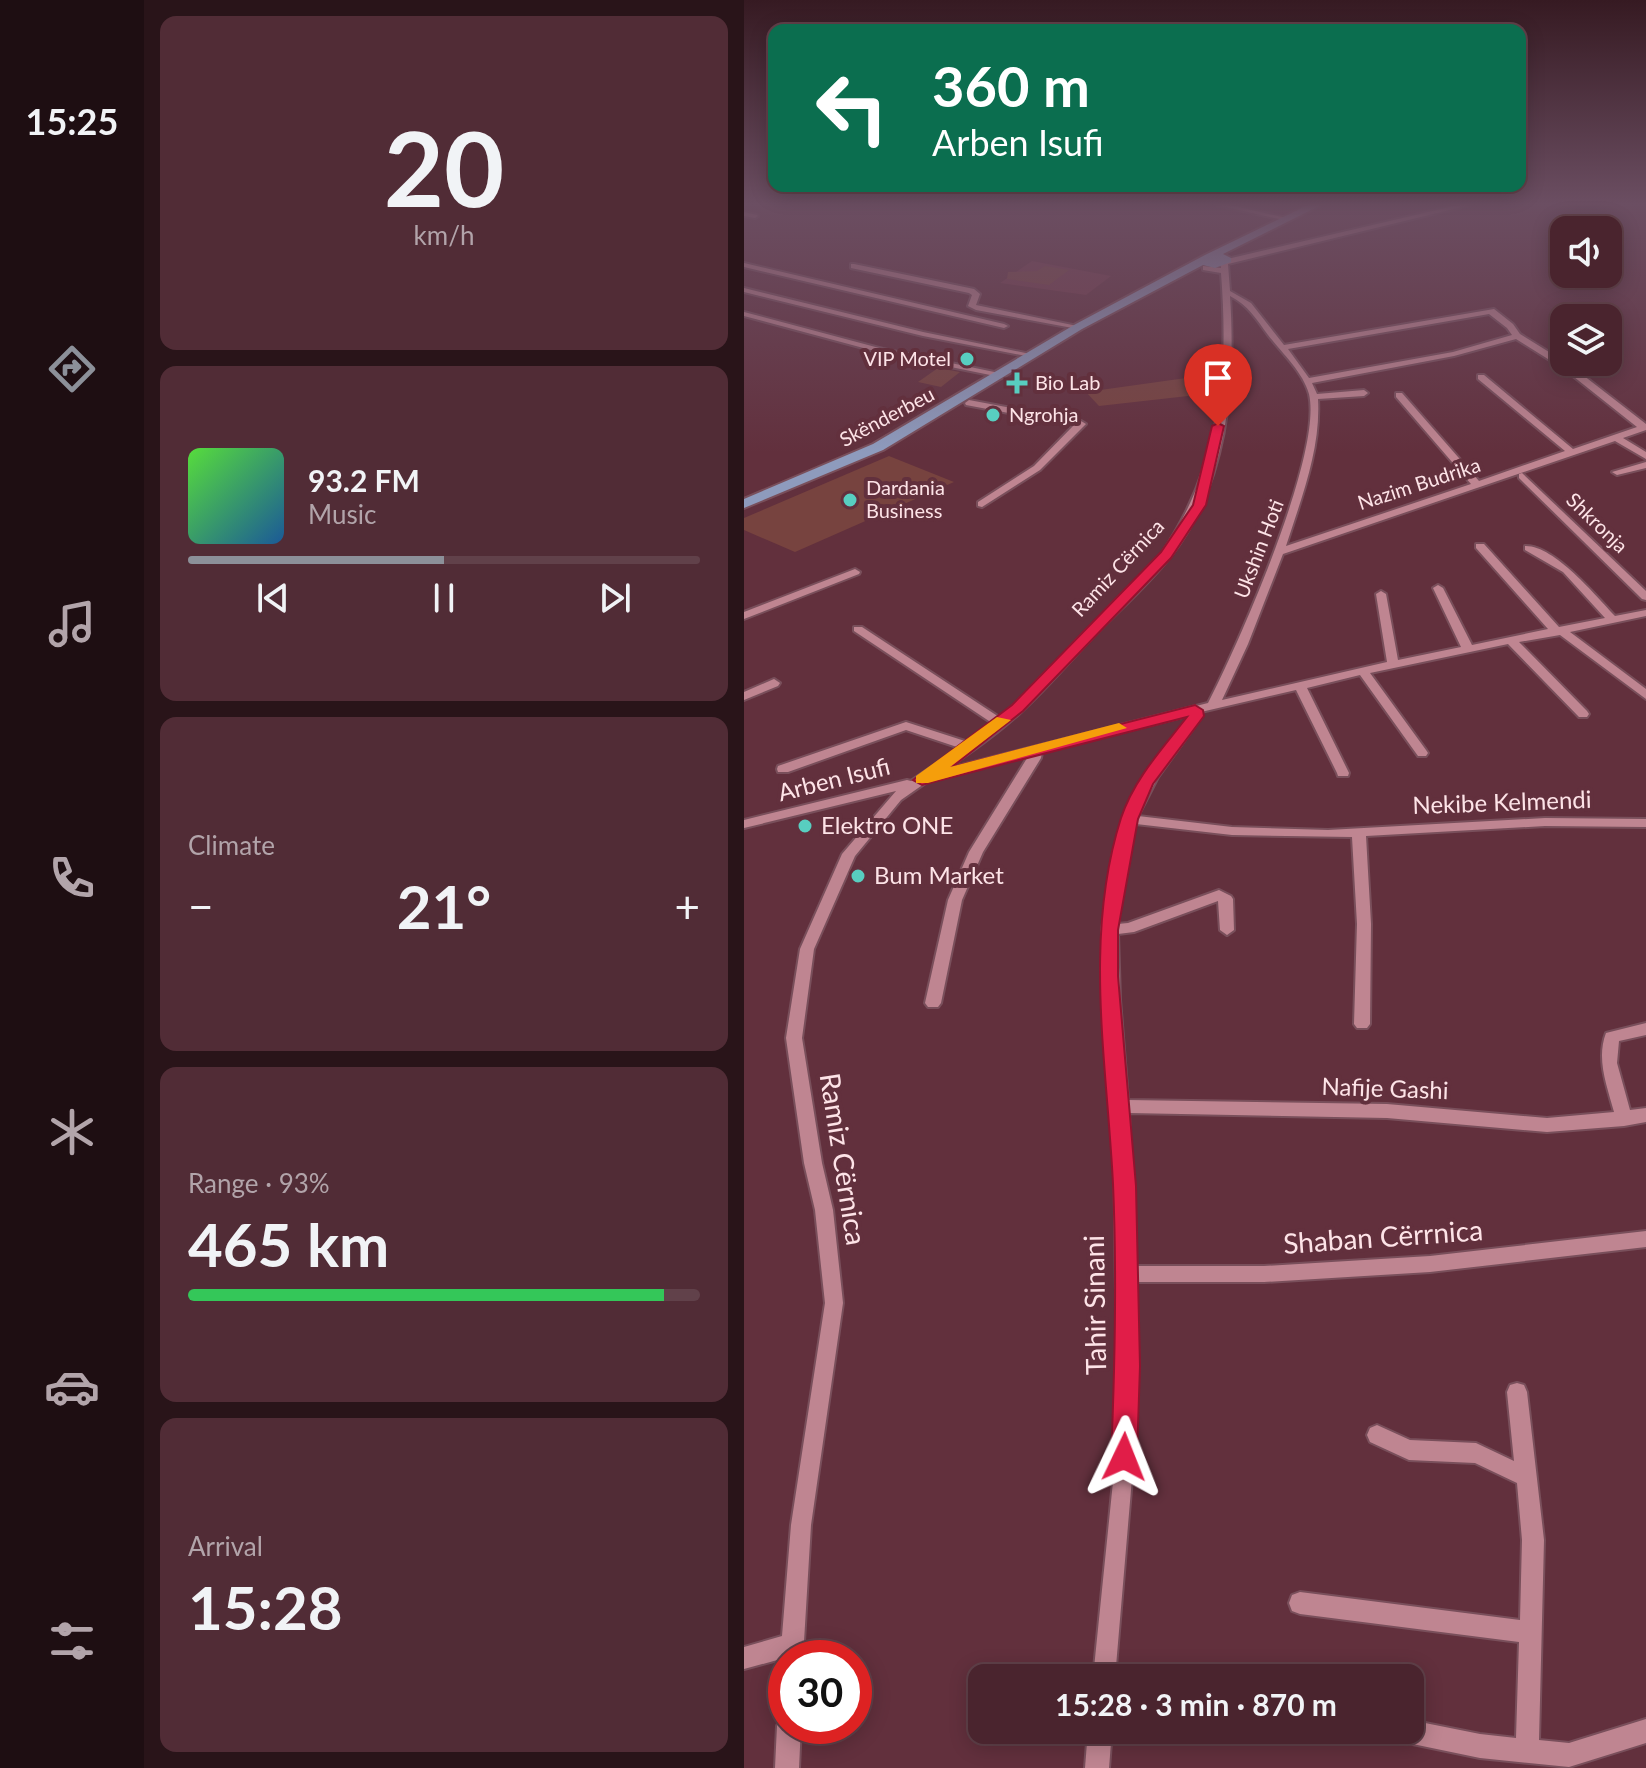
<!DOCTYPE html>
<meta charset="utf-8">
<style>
:root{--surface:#4a242e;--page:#512c36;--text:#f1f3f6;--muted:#b2a4aa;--line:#61414a;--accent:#8c9099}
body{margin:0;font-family:Lato,sans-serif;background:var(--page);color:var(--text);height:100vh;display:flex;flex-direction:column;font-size:30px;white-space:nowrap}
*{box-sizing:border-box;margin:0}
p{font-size:26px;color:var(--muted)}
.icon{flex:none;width:44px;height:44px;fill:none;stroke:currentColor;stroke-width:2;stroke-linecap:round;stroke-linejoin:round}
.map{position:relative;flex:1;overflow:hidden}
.sheet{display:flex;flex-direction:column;gap:16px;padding:16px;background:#291419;width:600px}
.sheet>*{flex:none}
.hud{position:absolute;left:24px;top:24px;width:758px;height:168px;border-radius:16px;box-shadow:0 4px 20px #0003,0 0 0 2px var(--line);background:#0b6e4f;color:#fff;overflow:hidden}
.buttons{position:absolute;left:806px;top:216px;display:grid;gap:16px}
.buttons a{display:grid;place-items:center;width:72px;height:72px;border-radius:16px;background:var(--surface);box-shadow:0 4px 20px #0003,0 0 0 2px var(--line);font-size:40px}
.speed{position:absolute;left:24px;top:1640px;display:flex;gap:16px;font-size:40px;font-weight:700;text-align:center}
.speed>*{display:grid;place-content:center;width:104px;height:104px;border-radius:50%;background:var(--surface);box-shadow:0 4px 20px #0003,0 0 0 2px var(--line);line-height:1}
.speed .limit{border:12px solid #d22;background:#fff;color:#111}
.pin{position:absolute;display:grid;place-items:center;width:68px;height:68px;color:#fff;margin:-82px -34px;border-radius:50% 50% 50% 0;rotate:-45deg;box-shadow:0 0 8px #0007}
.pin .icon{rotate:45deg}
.me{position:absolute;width:88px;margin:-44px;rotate:2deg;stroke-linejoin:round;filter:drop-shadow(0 0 6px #0008)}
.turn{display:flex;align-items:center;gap:28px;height:168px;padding:0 32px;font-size:36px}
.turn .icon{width:104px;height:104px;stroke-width:2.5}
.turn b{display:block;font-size:56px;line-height:68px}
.big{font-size:60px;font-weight:700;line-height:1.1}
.sheet .widget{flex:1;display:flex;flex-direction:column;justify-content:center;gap:12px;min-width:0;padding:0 28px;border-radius:16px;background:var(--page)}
.sheet .dial{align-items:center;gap:0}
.dial b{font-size:104px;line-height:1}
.song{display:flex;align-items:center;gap:24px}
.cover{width:96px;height:96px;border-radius:12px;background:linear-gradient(135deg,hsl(110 70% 55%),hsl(210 70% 35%))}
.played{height:8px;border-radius:4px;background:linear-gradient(90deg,var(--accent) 50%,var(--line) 50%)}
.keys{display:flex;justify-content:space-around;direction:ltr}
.heat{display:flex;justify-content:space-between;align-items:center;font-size:44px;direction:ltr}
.charge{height:12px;border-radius:6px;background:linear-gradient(90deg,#34c759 93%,var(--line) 0)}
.trip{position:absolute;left:224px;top:1664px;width:456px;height:80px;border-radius:16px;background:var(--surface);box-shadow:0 4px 20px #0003,0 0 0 2px var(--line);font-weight:700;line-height:80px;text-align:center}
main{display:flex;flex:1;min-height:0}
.menu{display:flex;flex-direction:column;width:144px;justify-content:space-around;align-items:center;background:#1e0e12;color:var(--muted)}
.menu .icon{width:56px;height:56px}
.menu .selected{color:var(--accent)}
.menu b{font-size:36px;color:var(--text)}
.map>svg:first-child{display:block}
.built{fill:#733948}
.building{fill:#77433f}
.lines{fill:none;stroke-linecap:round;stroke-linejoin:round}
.minor-casing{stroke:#794f5b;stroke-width:4}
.major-casing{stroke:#794f5b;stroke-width:4}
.minor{fill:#bf8591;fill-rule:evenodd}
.major{fill:#8e9bbd;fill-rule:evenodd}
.route{fill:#e11d48;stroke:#92132f;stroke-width:2}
.slow{fill:#f59e0b}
.poi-dot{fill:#58cec0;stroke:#62303d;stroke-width:3}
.labels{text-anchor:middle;stroke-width:8;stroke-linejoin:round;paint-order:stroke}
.far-poi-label{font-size:20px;fill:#fde3e7;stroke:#62303d;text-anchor:start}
.far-street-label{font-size:20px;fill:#fde3e7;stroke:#62303d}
.street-label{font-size:24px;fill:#fde3e7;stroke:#62303d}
.poi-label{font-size:24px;fill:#fde3e7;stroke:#62303d;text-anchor:start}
.near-street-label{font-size:28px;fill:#fde3e7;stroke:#62303d}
</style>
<main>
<nav class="menu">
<b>15:25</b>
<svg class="icon selected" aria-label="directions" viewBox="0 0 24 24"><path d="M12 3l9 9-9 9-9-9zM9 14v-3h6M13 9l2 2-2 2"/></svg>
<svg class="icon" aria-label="music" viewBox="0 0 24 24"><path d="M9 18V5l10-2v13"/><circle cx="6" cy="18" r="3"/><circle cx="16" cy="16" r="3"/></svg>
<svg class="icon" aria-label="phone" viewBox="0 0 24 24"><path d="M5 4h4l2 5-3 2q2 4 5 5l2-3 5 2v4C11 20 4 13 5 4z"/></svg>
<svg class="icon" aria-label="climate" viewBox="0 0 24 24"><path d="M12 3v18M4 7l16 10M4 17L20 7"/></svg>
<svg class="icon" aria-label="car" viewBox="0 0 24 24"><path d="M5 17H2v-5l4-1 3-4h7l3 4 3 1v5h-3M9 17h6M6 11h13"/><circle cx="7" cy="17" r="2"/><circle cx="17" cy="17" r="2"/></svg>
<svg class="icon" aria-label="filters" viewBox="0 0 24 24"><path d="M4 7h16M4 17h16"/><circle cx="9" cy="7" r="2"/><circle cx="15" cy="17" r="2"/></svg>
</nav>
<section class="sheet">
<div class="widget dial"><b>20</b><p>km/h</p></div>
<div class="widget">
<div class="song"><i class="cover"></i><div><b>93.2 FM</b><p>Music</p></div></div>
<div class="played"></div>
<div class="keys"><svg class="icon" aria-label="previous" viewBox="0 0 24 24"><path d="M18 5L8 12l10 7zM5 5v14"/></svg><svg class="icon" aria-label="pause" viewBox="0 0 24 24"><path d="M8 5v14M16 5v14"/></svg><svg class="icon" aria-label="next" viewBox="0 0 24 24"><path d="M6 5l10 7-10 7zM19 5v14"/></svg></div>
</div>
<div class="widget"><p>Climate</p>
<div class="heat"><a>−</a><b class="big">21°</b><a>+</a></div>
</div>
<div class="widget"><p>Range · 93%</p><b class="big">465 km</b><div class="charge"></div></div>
<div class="widget"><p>Arrival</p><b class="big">15:28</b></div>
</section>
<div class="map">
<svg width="902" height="1768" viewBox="0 0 902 1768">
<rect width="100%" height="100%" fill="#62303d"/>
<!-- built -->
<path class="built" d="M288,261l79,15 -25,19 -86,-12z"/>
<!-- building -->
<g class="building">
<path d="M301,266l24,4 -20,15 -42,-6 1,-7 29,-1z"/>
<path d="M194,368l22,4 -19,15 -23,-5z"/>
<path d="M442,378l11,17 -98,11 -13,-14z"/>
<path d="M145,456l65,26 -159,70 -51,-22v-12z"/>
</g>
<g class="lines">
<defs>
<g id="minor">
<path d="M473,205h13l61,14 -3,2z"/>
<path d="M714,205h12l-242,59 2,27 21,12 33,42 210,-36 19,15 7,10 50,31 76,59v6l-23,8 23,14v7l-31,-18 -332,113 -35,90 -26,56 165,-38 -11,-68 5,-3 5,3 12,66 63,-13 -28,-59 5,-3 5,3 29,57 76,-16 -72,-81v-4h8l75,83 46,-9 -42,-46 -38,-22v-4c29,-1 71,50 90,70l31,-6v6l-76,16 76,57v10l-86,-64 -41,7 68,69 2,3 -2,3h-8l-71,-73 -138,29 56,77 2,3 -2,3h-8l-58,-81 -53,13 42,85 -1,3h-10l-1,-3 -41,-83 -95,22 1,4 -44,61 -20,39 94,11 96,3 217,-12 101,1v8l-101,-1 -179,10 5,88 -1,100 -3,4h-10l-3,-4 3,-100 -5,-87 -120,-2 -96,-11 -9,29 -9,71 10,-1 91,-33 12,6 2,3 1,31 -7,5 -7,-5 -2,-29 -84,31 -16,2 2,66 8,100 259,4 160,14 67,-6c-7,-26 -18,-53 -8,-79l40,-10v12l-27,6 -2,22 13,47 16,-2v14l-22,4 -77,6 -160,-14 -258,-5 6,153h129l166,-10 216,-25v16l-216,25 -166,10h-129v161l-20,235h-22l20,-196 4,-117 -3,-222 -12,-213 11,-77 10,-34 22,-42 45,-62 -148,37 -1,6 -58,94 -21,48 -21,103 -3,4h-10l-3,-4 23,-103 21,-48 60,-97 -98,24 -30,21 -46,56 -41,93 -12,89 20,125 11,47 10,93 -32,222 -8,133h-17v9l-5,-8 -37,10v-22l38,-11 9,-111 34,-222 -10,-93 -11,-47 -18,-125 14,-89 42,-95 54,-63 -152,37v-8l163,-40 4,1 49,-33 -54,-18 -118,42h-10l-1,-3 1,-3 128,-44 62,20 24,-19 -138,-92v-4h8l137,90 15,-12 148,-152c59,-88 67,-177 59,-280l-18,-3v-4l18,2 -1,-5 3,-3zM486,296c18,9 27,24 38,39 13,17 35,37 41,59 14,60 -71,251 -101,309l-262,66c27,-18 54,-37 77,-59 24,-22 45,-47 67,-70 27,-28 57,-54 80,-83 57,-72 66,-172 60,-261zM745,314l18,14 5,7 -59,17 -144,26 -21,-29zM772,339l48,30 73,58 -64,22 -89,-74h-6v4l87,72 -86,30 -77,-88h-6v4l75,87 -185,62c15,-47 35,-97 32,-147l46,-3 4,-3 -4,-3 -47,4 -5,-11 142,-27z"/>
<path d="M0,212l13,3 1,1 -3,2 -11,-2z"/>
<path d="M0,263l260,61 4,2 -4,2 -260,-61z"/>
<path d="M110,264l120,25 6,5 -4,11 106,22 -4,2 -102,-19 -8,-4 4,-11 -3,-2 -118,-25v-4z"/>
<path d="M0,288l179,44 112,23 -4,2 -108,-21 -179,-44z"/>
<path d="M0,312l139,37 121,25 -4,3 -118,-24 -138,-37z"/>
<path d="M225,400l112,21 5,3 -46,46 -58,37 -4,-1v-4l56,-36 40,-41 -108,-20 -1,-2z"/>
<path d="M902,462v6l-29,7 -5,-3z"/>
<path d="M778,473l124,118v9l-4,-1 -123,-121v-4z"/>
<path d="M111,569l5,3 -1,2 -115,45v-7z"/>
<path d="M30,679l6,4 -2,3 -34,14v-8z"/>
<path d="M773,1383l7,2 3,7 17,148 -5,200 30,3 77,-24v24l-77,24 -89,-9 -77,-16 -8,-4 -4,-8h19v-10l70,14 36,4 3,-96 -219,-28 -8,-3 -3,-8 3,-8 8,-3 220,28 2,-80 -5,-57 -42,-20 -66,-3 -39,-18 -3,-7 3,-7 7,-3 33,15 66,3 38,18 -7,-69 3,-7z"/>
<path d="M42,1716v10h15l-2,42h-24l2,-42 4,-8z"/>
<path d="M344,1730h24l-3,38h-24z"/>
</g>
<path id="major" d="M564,205h13l-98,49 8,4v4l-16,6 -12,-3 -121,64 -199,121 -139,58v-9l129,-55 201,-119 131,-70z"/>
</defs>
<!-- minor casing -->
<use href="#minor" class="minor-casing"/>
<!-- major casing -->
<use href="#major" class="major-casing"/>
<!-- minor -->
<use href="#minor" class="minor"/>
<!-- major -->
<use href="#major" class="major"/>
</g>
<!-- sky -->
<linearGradient id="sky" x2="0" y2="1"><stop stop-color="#361a22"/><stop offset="0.45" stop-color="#6b4e62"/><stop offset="1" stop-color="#6b4e62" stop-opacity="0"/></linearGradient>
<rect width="902" height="453" fill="url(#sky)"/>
<!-- route -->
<path class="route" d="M474,423l6,3 -18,79 -35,53 -148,153 -71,56 243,-62 8,5 1,6 -51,68 -15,35 -20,111v46l18,210 4,180 -3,91 -4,9 -9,3 -9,-3 -4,-9c4,-91 6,-182 2,-273 -6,-121 -30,-247 8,-366 13,-39 41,-69 66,-101l-265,68 -9,-5 99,-75 149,-153 32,-47 19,-79z"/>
<!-- slow -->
<path class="slow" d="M253,717l14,3 -61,47 169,-44 8,5 -199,55h-12v-7z"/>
<!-- markers -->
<g class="poi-dot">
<circle cx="223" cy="359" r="8"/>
<path d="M269 371h8v8h8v8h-8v8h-8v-8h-8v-8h8z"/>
<circle cx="249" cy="415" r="8"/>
<circle cx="106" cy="500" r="8"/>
<circle cx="61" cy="826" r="8"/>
<circle cx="114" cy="876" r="8"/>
</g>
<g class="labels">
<!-- far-poi labels -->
<g class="far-poi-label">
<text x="207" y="366" text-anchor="end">VIP Motel</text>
<text x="291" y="390">Bio Lab</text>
<text x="265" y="422">Ngrohja</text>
<text x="122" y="495">Dardania<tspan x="122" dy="23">Business</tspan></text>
</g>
<!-- far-street labels -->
<g class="far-street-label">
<text transform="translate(143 417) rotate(-28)" y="7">Skënderbeu</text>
<text transform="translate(675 484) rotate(-18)" y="7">Nazim Budrika</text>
<text transform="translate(853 523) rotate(44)" y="7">Shkronja</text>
<text transform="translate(515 549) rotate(-69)" y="7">Ukshin Hoti</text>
<text transform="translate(374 568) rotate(-47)" y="7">Ramiz Cërnica</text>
</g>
<!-- street labels -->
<g class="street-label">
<text transform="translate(90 780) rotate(-14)" y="8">Arben Isufi</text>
<text transform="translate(758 803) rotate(-2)" y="8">Nekibe Kelmendi</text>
<text transform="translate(641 1089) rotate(2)" y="8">Nafije Gashi</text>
</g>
<!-- poi labels -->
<g class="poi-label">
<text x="77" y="834">Elektro ONE</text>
<text x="130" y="884">Bum Market</text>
</g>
<!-- near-street labels -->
<g class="near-street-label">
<text transform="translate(99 1159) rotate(81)" y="10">Ramiz Cërnica</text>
<text transform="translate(639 1237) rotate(-4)" y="10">Shaban Cërrnica</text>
<text transform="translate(351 1305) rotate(-91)" y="10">Tahir Sinani</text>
</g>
</g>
</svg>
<div class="buttons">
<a><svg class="icon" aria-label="sound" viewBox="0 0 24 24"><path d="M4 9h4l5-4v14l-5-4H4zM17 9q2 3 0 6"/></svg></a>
<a><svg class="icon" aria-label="layers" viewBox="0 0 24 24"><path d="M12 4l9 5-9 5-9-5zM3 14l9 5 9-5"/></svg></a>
</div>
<div class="speed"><div class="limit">30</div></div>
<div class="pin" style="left:474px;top:426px;background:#d93025"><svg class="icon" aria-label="arrive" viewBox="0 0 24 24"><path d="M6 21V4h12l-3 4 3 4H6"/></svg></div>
<svg class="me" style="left:380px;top:1457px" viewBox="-20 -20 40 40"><path d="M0-17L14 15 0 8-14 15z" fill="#e11d48" stroke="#fff" stroke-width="4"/></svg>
<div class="trip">15:28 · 3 min · 870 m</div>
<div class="hud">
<div class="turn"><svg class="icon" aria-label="left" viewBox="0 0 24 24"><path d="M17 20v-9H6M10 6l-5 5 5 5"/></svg><div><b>360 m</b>Arben Isufi</div></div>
</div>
</div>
</main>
